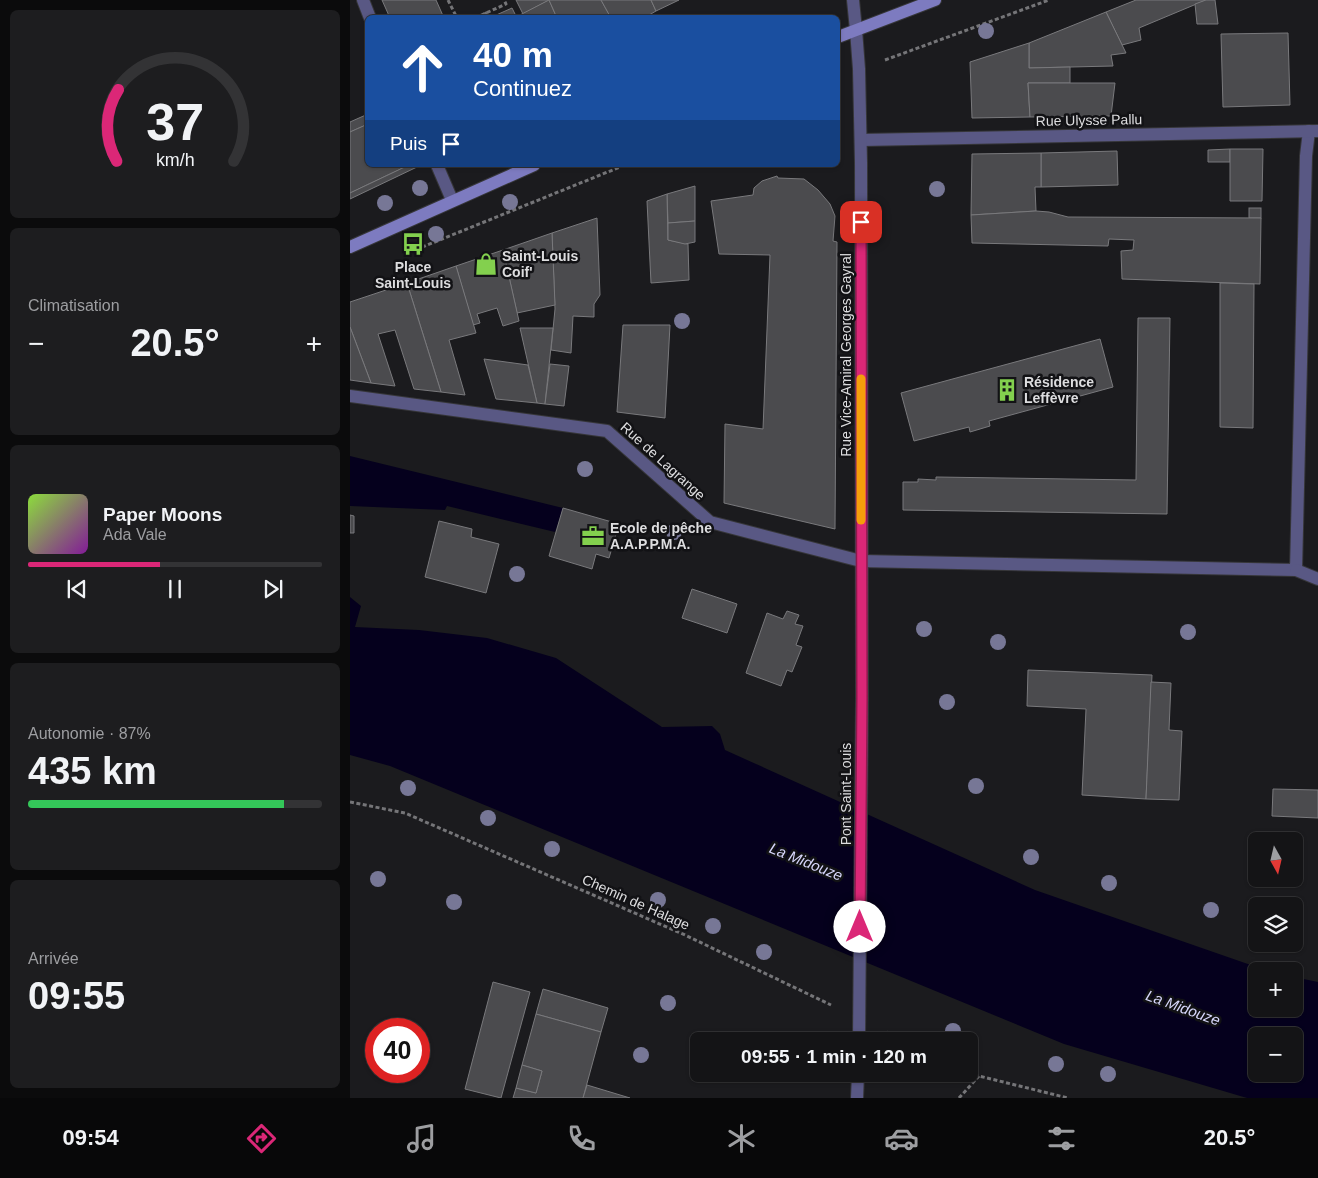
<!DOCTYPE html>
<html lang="fr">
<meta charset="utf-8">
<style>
:root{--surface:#141416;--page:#1d1d1f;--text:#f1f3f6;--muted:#9d9ea1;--line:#333335;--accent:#db2777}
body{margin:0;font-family:Arial,sans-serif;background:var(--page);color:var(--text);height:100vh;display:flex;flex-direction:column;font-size:19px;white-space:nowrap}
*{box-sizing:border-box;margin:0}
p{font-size:16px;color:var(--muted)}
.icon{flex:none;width:28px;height:28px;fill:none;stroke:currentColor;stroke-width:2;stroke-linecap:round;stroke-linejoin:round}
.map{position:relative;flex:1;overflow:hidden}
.panel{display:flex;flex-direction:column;gap:10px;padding:10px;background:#0b0b0c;width:350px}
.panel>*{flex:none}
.top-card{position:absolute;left:15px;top:15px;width:475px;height:152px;border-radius:8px;box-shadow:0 1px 4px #0004,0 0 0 1px var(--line);background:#1a4fa0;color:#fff;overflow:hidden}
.needle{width:32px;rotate:172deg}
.tools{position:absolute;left:898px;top:832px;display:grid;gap:10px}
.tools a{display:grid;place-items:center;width:55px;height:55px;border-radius:8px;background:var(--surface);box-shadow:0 1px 4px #0004,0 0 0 1px var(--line);font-size:25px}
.speed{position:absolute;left:15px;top:1018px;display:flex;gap:10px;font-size:25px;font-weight:700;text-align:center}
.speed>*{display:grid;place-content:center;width:65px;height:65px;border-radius:50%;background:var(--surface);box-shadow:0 1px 4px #0004,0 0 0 1px var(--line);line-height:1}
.speed .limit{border:8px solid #d22;background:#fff;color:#111}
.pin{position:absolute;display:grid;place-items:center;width:42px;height:42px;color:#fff;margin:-21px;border-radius:10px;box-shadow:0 2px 8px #0006}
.me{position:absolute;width:55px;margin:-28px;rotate:0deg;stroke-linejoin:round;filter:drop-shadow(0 0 4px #0008)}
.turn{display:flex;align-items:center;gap:18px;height:105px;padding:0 25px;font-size:22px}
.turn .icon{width:65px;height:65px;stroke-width:2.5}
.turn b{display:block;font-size:35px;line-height:42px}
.then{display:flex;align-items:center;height:48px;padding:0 25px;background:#0003;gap:10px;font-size:19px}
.big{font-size:38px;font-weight:600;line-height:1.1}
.panel .card{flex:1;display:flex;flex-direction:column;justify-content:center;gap:8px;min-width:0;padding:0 18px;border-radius:8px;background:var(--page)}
.panel .dial{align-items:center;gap:0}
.dial svg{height:130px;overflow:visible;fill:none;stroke:var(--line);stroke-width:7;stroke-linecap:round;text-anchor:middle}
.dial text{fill:var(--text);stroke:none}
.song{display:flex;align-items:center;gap:15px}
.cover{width:60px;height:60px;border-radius:8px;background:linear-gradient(135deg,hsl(90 70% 55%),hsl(290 70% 35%))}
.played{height:5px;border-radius:2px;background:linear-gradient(90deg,var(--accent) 45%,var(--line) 45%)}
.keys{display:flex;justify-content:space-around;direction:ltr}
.heat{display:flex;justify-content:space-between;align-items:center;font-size:28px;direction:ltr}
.charge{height:8px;border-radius:4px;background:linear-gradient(90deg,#34c759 87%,var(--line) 0)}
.trip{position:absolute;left:340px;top:1032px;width:288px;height:50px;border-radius:8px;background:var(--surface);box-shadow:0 1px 4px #0004,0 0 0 1px var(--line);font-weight:600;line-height:50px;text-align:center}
.tab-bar{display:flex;height:80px;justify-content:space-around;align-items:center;background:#080809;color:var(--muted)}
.tab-bar .icon{width:35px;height:35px}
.tab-bar .active{color:var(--accent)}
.tab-bar b{font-size:22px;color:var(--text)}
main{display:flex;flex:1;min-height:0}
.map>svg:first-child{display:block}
.water{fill:#05001d;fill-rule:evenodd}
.building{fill:#4b4b4e;stroke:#79797c}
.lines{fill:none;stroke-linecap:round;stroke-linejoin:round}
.service-casing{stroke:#363639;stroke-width:14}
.minor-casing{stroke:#363639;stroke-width:14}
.tertiary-casing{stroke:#363639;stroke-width:14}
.secondary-casing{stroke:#363639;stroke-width:14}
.path{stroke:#757578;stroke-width:3;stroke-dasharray:4 2.5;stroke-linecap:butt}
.service{stroke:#595884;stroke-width:12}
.minor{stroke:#595884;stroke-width:12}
.tertiary{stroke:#595884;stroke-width:12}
.secondary{stroke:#7d7bc0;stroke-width:12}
.tertiary-bridge-casing{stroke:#363639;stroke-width:14;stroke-linecap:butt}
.tertiary-bridge{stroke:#595884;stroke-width:12}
.tree{fill:#777796}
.route-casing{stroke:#8e194d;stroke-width:12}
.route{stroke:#db2777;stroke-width:9}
.slow{stroke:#f59e0b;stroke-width:9}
.labels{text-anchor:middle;stroke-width:5;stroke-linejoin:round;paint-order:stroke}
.street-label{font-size:14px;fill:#dddddf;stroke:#121215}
.poi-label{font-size:14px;font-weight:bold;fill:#dddddf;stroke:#121215;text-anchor:start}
.water-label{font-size:15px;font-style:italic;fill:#d7d7fb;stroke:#121215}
</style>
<main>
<section class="panel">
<div class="card dial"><svg viewBox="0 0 100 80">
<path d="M14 69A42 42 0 1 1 86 69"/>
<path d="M14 69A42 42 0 0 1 15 25" stroke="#db2777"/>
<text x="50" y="56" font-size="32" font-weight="700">37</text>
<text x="50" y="72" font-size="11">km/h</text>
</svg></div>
<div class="card"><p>Climatisation</p>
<div class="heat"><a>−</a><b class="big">20.5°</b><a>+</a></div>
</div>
<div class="card">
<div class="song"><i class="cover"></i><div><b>Paper Moons</b><p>Ada Vale</p></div></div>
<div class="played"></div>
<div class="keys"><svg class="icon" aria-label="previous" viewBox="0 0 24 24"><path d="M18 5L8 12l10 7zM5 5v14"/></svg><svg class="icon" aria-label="pause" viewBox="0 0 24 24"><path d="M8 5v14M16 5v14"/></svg><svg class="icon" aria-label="next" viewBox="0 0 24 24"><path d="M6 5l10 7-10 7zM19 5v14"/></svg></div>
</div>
<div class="card"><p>Autonomie · 87%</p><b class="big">435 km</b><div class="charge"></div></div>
<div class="card"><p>Arrivée</p><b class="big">09:55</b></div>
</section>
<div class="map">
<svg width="968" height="1098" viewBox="0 0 968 1098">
<rect width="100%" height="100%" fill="#1b1b1e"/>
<!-- water -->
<g class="water">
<path d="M0,456l213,52 -8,24 -108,-26 -2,4 -95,-4z"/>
<path d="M0,597l11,9 -6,21 64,3 68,8 69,20 106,69 50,-1 8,8 5,16 310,140 233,81h-12v38h38v-32l24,5v116h-71l-183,-54 -674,-278 -40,-11zM906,1036h38v38h-38z"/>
</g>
<!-- building -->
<g class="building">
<path d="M32,0h54l8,18h-54z"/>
<path d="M166,0h33l-26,14z"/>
<path d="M199,0l8,18h-40l-1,-1z"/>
<path d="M199,0h52l10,18h-54z"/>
<path d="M251,0h50l5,11 -12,7h-33z"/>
<path d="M301,0h28l-23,11z"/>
<path d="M786,0h70l-67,28 2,12 -19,5 -16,-33z"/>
<path d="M856,0h9l3,24h-21l-2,-20z"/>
<path d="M162,8l5,10h-22l-1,-2z"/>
<path d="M756,12l20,41 -15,2 2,11 -84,2v-25z"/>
<path d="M938,33l2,72 -67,2 -2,-73z"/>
<path d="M679,43v25l41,-1v16h-42l2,34 -58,1 -2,-56z"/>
<path d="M678,83h87l-4,33 -81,1z"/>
<path d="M18,114v10l-18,8v-10z"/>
<path d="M18,124v41h41l-59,28v-61z"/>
<path d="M880,149v13h-22v-12z"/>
<path d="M880,149h33l-1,52h-32z"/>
<path d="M767,151l1,34 -77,2v-34z"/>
<path d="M691,153v34h-6l1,24 -65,4 1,-61z"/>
<path d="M59,165h7l1,2 -67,32v-6z"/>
<path d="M427,176l1,2 26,1 14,11 12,14 5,12 -2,25 4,1 -2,287 -111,-26 1,-79 38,5 7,-174 -51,-1 -8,-53 42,-6 1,-7 8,-7z"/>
<path d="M345,186v35l-27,2 -1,-29z"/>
<path d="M317,194l1,46 20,4 1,36 -38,3 -4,-82z"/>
<rect x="899" y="208" width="12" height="10"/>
<path d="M686,211l13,1 19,5 193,1 -1,66 -138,-5 -1,-28 12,-1 1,-10 -25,-1 -1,7 -136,-3 -1,-28z"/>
<path d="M247,218l3,77 -6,9v13l-21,-1 -2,37 -20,-3 4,-41 -3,-76z"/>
<path d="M345,221v21l-10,2 -17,-4v-17z"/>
<path d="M202,233l3,72 -38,8 -14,-63z"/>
<path d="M153,250l16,71 -16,5 -6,-18 -20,6 3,9 -7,2 -17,-59z"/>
<path d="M106,266l20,67 -27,7 16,55 -24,-3 -34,-109z"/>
<path d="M57,283l34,109 -27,-3 -19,-59 -17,4 17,52 -24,-3 -21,-56v-25z"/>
<path d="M870,283l34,1 -1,144 -33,-1z"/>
<path d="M788,318h32l-3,196 -264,-4v-28h15v-3l18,1v-3l200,3z"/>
<path d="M273,325h47l-5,93 -48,-6z"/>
<path d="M0,327l21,56 -21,-3z"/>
<path d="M170,328h33l-8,76 -8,-1z"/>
<path d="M750,339l13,48 -124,34 1,5 -20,6 -1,-5 -55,14 -13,-48z"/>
<path d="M134,359l44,6 9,38 -41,-4z"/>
<path d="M200,364l19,2 -5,40 -19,-2z"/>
<path d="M213,508l56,16 -10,34 -13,-4 -4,15 -43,-13z"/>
<path d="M0,515l4,1v17h-4z"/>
<path d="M89,521l33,8 -1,8 28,7 -13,49 -61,-16z"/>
<path d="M342,589l45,15 -10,29 -45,-15z"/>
<path d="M437,611l12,4 -4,9 8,2 -7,19 6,2 -10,25 -5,-2 -6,16 -35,-13 21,-60 16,6z"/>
<path d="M678,670l124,5 -6,124 -64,-4 4,-86 -59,-3z"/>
<path d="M801,682l20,1 -2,47 13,1 -3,69 -33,-1z"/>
<path d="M923,789l45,1v28l-46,-2z"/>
<path d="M143,982l37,10 -29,106 -36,-9z"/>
<path d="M193,989l65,19 -7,24 -65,-18z"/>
<path d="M186,1014l65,18 -18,66h-70l3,-10 20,5 6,-22 -20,-6z"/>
<path d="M172,1065l20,6 -6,22 -20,-5z"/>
<path d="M237,1085l43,13h-47z"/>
</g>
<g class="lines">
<defs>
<g id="service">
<path d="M511,561l435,9 10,-414 3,-25"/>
<path d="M946,570l22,9"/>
</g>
<g id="minor">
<path d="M13,0l7,18"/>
<path d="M503,0l3,30"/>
<path d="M511,140l457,-9"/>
<path d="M87,165l15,35"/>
<path d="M0,396l257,35 103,91 151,39"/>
</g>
<g id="tertiary">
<path d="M506,30l3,39 2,94 1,535"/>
<path d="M507,1098l1,-24"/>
</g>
<g id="secondary">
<path d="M488,37l97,-37"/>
<path d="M0,247l184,-82"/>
</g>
</defs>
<!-- service casing -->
<use href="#service" class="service-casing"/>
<!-- minor casing -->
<use href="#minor" class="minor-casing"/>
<!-- tertiary casing -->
<use href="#tertiary" class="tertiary-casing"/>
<!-- secondary casing -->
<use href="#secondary" class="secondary-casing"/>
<!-- path -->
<g class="path">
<path d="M98,0l9,18"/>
<path d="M135,12l3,6"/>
<path d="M125,18l31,-14 -2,-4"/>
<path d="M535,60l164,-60"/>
<path d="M60,252l215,-87"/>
<path d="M0,802l55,11 280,122 146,70"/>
<path d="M537,1032l19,9"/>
<path d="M619,1071l10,5 89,22"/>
<path d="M609,1098l20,-22"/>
</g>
<!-- service -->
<use href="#service" class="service"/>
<!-- minor -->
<use href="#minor" class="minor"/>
<!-- tertiary -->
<use href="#tertiary" class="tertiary"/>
<!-- secondary -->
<use href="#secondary" class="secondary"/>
<defs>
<path id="tertiary-bridge" d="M509,1041l3,-343"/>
</defs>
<!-- tertiary-bridge casing -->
<use href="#tertiary-bridge" class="tertiary-bridge-casing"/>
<!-- tertiary-bridge -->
<use href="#tertiary-bridge" class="tertiary-bridge"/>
</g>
<!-- trees -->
<g class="tree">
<circle cx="636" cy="31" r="8"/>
<circle cx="70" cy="188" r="8"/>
<circle cx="587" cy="189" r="8"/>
<circle cx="160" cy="202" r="8"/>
<circle cx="35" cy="203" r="8"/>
<circle cx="86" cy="234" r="8"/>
<circle cx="332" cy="321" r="8"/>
<circle cx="235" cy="469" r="8"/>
<circle cx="324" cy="532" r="8"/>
<circle cx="167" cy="574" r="8"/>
<circle cx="574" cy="629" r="8"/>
<circle cx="838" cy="632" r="8"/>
<circle cx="648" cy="642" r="8"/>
<circle cx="597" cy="702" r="8"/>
<circle cx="626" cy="786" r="8"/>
<circle cx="58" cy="788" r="8"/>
<circle cx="138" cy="818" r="8"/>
<circle cx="202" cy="849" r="8"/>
<circle cx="681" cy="857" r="8"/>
<circle cx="28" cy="879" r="8"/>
<circle cx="759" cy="883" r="8"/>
<circle cx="308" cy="900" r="8"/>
<circle cx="104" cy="902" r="8"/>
<circle cx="861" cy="910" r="8"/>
<circle cx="363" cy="926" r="8"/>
<circle cx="414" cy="952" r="8"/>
<circle cx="318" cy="1003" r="8"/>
<circle cx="603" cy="1031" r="8"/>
<circle cx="291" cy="1055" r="8"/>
<circle cx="706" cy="1064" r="8"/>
<circle cx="758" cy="1074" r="8"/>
</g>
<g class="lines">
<defs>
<path id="route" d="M510,927l2,-229 -1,-476"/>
</defs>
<!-- route casing -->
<use href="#route" class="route-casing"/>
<!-- route -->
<use href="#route" class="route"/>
<!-- slow -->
<path class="slow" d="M511,379v141"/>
</g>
<!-- icons -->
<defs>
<symbol id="bus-bare" viewBox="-9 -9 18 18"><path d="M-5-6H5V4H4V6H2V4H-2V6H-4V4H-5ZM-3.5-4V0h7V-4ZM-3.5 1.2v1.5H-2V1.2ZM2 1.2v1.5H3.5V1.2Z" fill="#83d04e" stroke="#121215" stroke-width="2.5" paint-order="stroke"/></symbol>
<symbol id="shop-bare" viewBox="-9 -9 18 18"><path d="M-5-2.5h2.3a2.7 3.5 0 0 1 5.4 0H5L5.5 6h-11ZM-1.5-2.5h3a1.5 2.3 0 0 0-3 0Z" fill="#83d04e" stroke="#121215" stroke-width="2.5" paint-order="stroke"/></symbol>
<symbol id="building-bare" viewBox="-9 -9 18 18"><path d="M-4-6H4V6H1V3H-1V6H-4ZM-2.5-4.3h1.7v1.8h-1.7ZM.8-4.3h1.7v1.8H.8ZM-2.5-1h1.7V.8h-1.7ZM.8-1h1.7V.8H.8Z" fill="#83d04e" stroke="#121215" stroke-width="2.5" paint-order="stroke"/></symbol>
<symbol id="office-bare" viewBox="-9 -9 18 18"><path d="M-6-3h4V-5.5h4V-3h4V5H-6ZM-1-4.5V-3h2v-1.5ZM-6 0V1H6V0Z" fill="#83d04e" stroke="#121215" stroke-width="2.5" paint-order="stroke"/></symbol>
</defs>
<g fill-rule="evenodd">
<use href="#bus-bare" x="47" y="228" width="32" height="32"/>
<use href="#shop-bare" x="120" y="248" width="32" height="32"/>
<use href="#building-bare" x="641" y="374" width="32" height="32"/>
<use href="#office-bare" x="227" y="520" width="32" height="32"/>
</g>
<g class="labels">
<!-- street labels -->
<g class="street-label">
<text transform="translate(739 120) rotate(-1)" y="5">Rue Ulysse Pallu</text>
<text transform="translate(496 355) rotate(-90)" y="5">Rue Vice-Amiral Georges Gayral</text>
<text transform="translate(313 461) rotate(42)" y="5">Rue de Lagrange</text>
<text transform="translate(496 794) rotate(-90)" y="5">Pont Saint-Louis</text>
<text transform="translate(286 902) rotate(24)" y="5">Chemin de Halage</text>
</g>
<!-- poi labels -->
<g class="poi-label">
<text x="152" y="261">Saint-Louis<tspan x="152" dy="16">Coif'</tspan></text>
<text x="63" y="272" text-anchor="middle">Place<tspan x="63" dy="16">Saint-Louis</tspan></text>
<text x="674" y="387">Résidence<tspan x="674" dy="16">Leffèvre</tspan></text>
<text x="260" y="533">Ecole de pêche<tspan x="260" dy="16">A.A.P.P.M.A.</tspan></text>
</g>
<!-- water labels -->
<g class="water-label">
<text transform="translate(456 862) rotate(22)" y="5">La Midouze</text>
<text transform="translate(833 1008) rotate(20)" y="5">La Midouze</text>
</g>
</g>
</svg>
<div class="tools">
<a><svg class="needle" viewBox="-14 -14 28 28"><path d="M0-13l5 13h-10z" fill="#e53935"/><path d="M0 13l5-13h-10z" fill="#9d9ea1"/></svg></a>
<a><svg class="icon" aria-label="layers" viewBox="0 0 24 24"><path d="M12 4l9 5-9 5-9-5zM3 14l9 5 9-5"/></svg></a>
<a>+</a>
<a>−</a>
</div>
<div class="speed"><div class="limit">40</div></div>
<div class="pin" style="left:511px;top:222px;background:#d93025"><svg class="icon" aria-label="arrive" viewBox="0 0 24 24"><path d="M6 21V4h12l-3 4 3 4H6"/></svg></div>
<svg class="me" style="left:510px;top:927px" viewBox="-20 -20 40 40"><circle r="19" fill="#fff"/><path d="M0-13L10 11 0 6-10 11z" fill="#db2777"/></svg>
<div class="trip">09:55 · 1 min · 120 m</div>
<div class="top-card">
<div class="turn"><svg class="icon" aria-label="ahead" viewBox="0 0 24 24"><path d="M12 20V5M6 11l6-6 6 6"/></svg><div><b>40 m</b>Continuez</div></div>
<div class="then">Puis<svg class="icon" aria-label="arrive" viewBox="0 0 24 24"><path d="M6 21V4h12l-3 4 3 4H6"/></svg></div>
</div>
</div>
</main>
<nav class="tab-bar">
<b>09:54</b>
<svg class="icon active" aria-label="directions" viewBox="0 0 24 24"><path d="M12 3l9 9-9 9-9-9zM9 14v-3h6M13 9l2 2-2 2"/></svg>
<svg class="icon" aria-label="music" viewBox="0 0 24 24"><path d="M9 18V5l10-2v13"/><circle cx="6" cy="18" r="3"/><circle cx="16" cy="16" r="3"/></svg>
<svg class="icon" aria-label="phone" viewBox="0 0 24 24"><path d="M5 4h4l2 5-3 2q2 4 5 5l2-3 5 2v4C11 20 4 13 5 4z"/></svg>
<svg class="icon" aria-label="climate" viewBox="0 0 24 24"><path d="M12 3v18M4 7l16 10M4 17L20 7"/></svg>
<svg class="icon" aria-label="car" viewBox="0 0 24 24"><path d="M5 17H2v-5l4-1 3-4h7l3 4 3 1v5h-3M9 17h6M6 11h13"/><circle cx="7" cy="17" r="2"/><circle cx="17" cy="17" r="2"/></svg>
<svg class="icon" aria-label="filters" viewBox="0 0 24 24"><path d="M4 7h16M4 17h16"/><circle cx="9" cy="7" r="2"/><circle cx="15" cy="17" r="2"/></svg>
<b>20.5°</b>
</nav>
